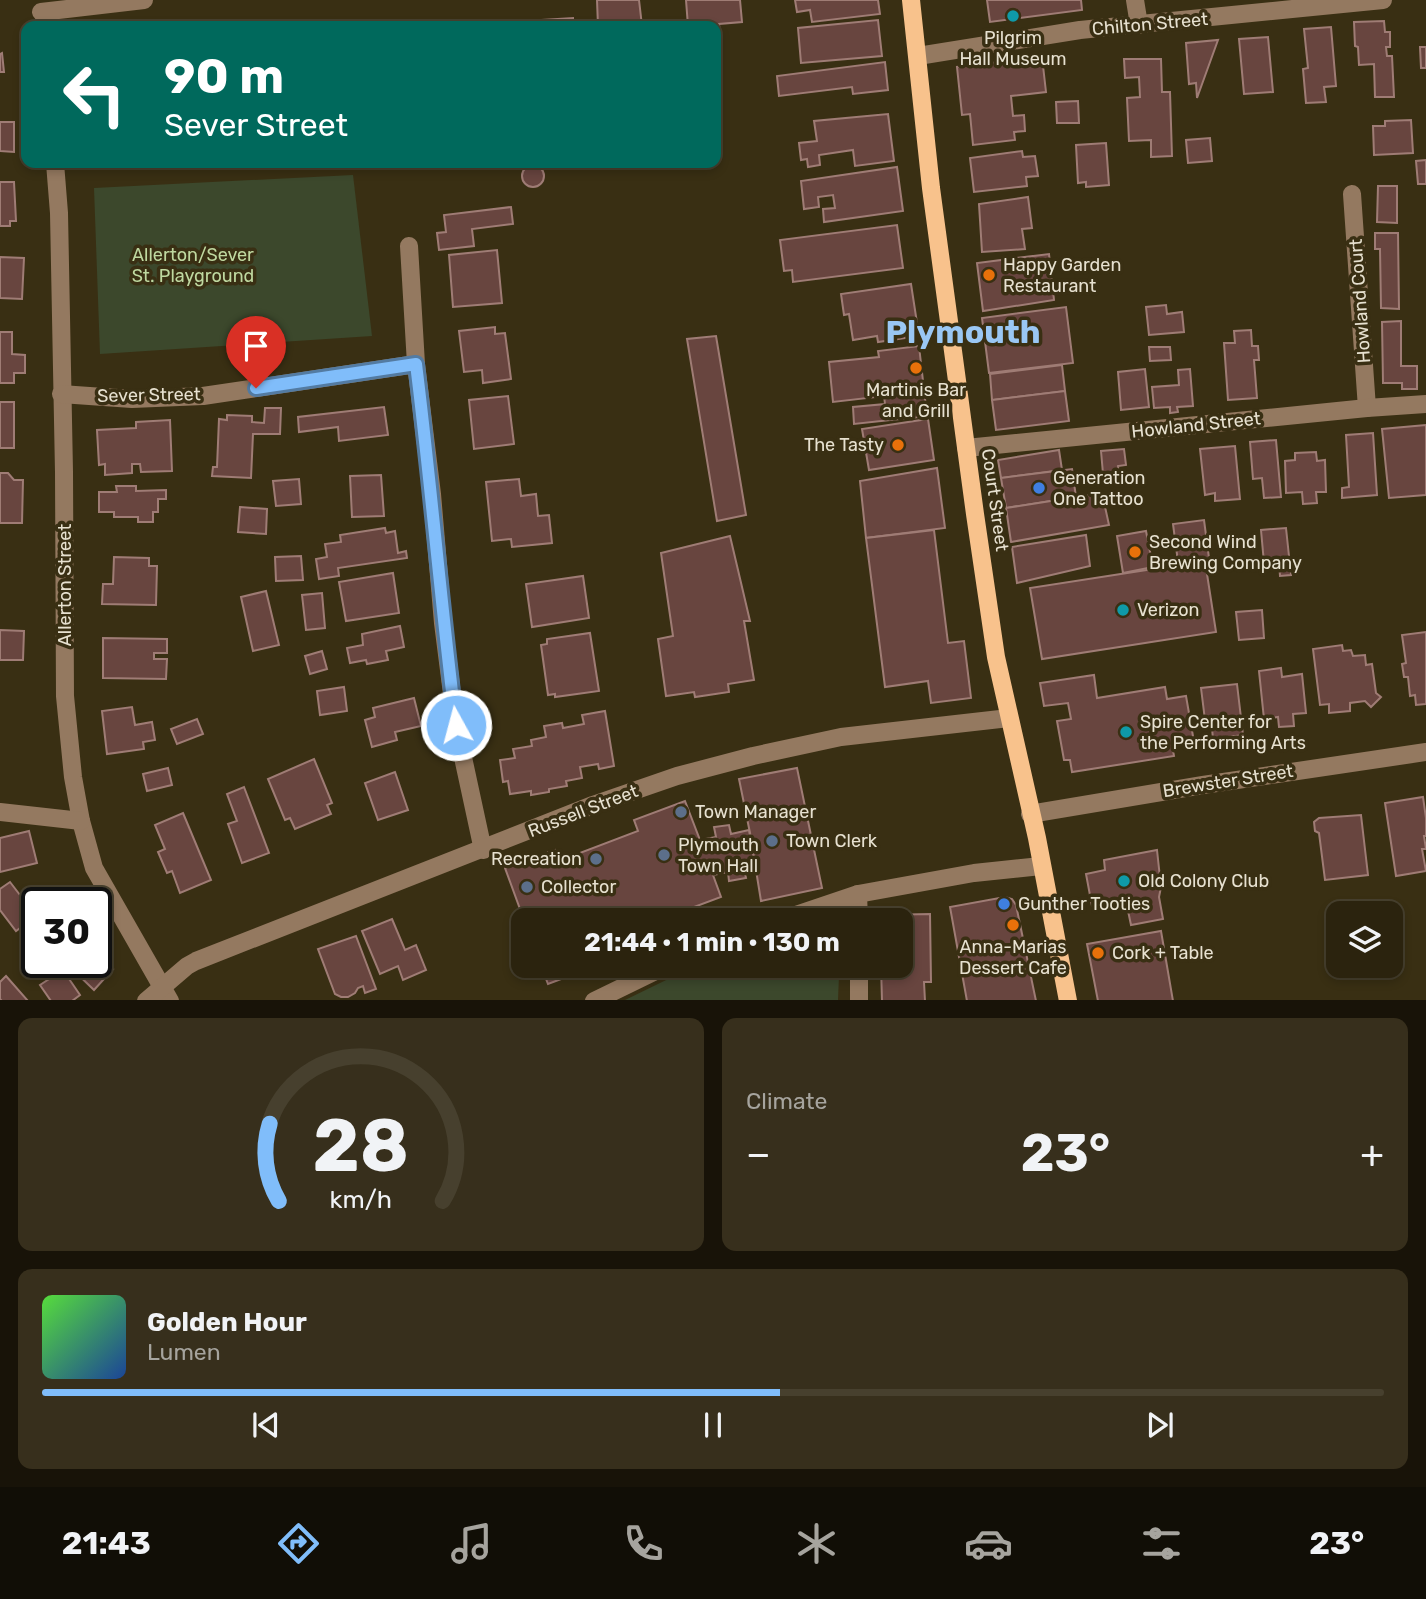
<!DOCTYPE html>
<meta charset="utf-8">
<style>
:root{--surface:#2b230e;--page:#372f1c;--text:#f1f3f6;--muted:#a6a49e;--line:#47402e;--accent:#80bdfa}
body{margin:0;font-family:Rubik,sans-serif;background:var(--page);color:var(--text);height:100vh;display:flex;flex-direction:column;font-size:26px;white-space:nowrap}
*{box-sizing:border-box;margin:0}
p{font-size:23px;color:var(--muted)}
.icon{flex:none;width:38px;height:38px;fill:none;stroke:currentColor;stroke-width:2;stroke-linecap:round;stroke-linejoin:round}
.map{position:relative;height:1000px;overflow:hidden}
.side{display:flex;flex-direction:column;gap:18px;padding:18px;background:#181308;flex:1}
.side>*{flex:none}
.top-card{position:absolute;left:21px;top:21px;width:700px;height:147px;border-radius:14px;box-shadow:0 4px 10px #0003,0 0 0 2px var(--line);background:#00695c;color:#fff;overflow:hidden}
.tools{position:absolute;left:1326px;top:901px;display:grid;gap:14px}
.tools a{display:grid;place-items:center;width:77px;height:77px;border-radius:14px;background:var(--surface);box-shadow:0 4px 10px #0003,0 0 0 2px var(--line);font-size:35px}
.speed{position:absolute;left:21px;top:887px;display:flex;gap:14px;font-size:35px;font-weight:700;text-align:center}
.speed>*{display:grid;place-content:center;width:91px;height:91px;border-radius:50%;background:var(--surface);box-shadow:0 4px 10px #0003,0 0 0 2px var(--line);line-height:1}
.speed .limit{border:4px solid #111;border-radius:10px;background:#fff;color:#111}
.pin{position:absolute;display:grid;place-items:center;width:60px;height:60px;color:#fff;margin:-72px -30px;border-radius:50% 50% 50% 0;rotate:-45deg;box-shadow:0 0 7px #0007}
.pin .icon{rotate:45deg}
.me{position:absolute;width:77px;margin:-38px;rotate:353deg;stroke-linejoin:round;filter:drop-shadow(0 0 5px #0008)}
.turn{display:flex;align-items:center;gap:24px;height:147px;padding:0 28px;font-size:32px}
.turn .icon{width:91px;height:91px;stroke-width:2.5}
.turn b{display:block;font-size:49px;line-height:60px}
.big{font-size:52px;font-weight:700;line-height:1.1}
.side .tile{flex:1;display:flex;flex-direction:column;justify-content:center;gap:10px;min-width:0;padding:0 24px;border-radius:14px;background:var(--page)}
.side .dial{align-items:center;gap:0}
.dial svg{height:182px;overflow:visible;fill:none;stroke:var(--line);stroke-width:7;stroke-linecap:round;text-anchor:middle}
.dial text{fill:var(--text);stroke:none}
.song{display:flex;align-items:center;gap:21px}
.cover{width:84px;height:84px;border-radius:10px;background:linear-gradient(135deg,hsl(110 70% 55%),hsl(220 70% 35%))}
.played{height:7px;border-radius:4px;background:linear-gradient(90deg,var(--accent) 55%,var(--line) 55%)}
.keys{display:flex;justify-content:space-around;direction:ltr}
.heat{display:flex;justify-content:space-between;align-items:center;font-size:38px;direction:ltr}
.side .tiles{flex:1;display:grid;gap:18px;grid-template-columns:1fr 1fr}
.tile:last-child{grid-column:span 2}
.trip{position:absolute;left:511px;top:908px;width:402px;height:70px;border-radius:14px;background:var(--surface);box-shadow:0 4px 10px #0003,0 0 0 2px var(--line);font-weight:700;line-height:70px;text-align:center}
.tabs{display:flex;height:112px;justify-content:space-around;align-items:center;background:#110e06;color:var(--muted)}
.tabs .icon{width:49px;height:49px}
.tabs .current{color:var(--accent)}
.tabs b{font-size:32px;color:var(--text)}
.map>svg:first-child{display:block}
.green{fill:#3c482c}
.building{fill:#68453f;stroke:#9f7c75;stroke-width:2}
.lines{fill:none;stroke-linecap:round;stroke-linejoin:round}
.minor{stroke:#947960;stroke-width:18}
.major{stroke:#f8c28c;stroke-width:18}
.route-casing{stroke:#537ba2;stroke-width:18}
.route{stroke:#80bdfa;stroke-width:12}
.culture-dot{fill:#0f9aa8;stroke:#392f13;stroke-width:2.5}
.food-dot{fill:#e8710a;stroke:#392f13;stroke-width:2.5}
.shop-dot{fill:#3f7fe0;stroke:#392f13;stroke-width:2.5}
.service-dot{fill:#5c6f8a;stroke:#392f13;stroke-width:2.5}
.labels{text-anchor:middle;stroke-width:7;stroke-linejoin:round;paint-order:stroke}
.street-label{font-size:18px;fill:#e7e1d0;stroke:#392f13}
.poi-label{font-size:18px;fill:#e7e1d0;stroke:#392f13;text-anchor:start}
.park-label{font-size:18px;fill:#bfd8a0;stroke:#392f13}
.town-label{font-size:32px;font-weight:bold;fill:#9ac7f4;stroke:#392f13}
</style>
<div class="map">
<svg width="1426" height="1001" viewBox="0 0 1426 1001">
<rect width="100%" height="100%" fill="#392f13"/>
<!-- green -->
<g class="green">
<path d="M353,175l19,161 -272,18 -6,-166z"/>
<path d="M695,966h140l4,9 -1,25h-213z"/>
</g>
<!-- building -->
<g class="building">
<path d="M597,0h42l3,26h-44z"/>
<path d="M686,0h54l2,22 -23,2 2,18 -5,1v-17h-28z"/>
<path d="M795,0h83l2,14 -68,8 -2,-12 -13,2z"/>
<path d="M987,0h94l1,10 -92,12z"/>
<path d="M573,18v6l8,-1v3h-39v-6z"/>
<path d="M878,20l4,36 -81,7 -3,-35z"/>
<path d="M334,21l6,1 5,4h-19z"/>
<path d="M1384,21l1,11h5v15h-4l1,9h5l2,41h-19l-1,-33 -15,1 -1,-18 -3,-1 -1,-24z"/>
<path d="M1331,27l5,59 -12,1 2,15 -20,1 -3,-34 5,-1 -4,-39z"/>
<path d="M1268,37l5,55 -29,2 -5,-55z"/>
<path d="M1218,40l-21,58 -1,-15 -7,1 -3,-41z"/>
<path d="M1420,47h6v21h-5z"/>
<path d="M2,53l2,19h-4v-18z"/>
<path d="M1042,57l4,35 -35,4 2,20 11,-1 1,16 -11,1 1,8 -42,5 -3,-31 -8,1 -5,-48z"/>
<path d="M1124,59h37l1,33h8l2,64 -21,1v-17l-22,1 -2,-43 13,-1 -1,-20 -14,1z"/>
<path d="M885,62l3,28 -35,4 -1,-7 -73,9 -2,-20z"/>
<path d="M1078,101l1,22h-22l-1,-21z"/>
<path d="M888,114l6,47 -39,5 -2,-16 -34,5 1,10 -12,2 -1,-8 -6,1 -2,-17 18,-2 -3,-20z"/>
<path d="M1411,120l2,33 -39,2 -1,-29h12v-5z"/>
<path d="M0,122h14v30l-14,-1z"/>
<path d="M1210,138l2,23 -24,2 -2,-23z"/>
<path d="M1106,143l3,42 -23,2v-5l-8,1 -2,-38z"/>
<path d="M1022,151l1,6 12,-1 3,20 -12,1 1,9 -53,6 -4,-34z"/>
<path d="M1426,160v24h-8l-2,-23z"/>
<circle cx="533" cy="176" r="11"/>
<path d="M897,167l6,44 -79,11 -1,-13 12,-1 -2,-13 -15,2 1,10 -15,2 -3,-28z"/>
<path d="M0,182h14l2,39h-6v5h-10z"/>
<path d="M1378,186h19v37l-20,-1z"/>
<path d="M1028,197l4,31 -10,1 3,20 -43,3 -3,-48z"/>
<path d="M511,207l2,17 -41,5 2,17 -35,4 -2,-17 9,-1 -2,-17z"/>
<path d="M897,225l6,43 -110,14 -1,-12 -8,1 -4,-31z"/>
<path d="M1375,233h23l1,76 -18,-1 -1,-59h-5z"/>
<path d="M497,250l5,53 -49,4 -4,-52z"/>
<path d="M1049,254l5,46 -71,11 -6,-48z"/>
<path d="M0,257l24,1 -2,41 -22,-1z"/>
<path d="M911,284l8,52 -41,6 -1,-6 -24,4 -4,-26 -5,1 -3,-21z"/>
<path d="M1166,305l1,9 15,-2 2,20 -35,3 -3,-28z"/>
<path d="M1066,307l7,56 -84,10 -7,-55z"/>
<path d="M1401,321v45h16v23h-15v-6h-19l-1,-61z"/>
<path d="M495,327v7l10,-1 6,46 -28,4 -1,-13 -18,2 -5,-41z"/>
<path d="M1251,330l1,16h6l1,14h-5l3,38 -29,2 -4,-57h11l-1,-12z"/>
<path d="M0,332h12v22l13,1v18h-11v10h-14z"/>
<path d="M716,336l30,179 -29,6 -30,-182z"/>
<path d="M919,346l8,70 -73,8 -1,-17 32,-3 -1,-8 -51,6 -4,-40 50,-5 -1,-6z"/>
<path d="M1149,347h21l1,13 -21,1z"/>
<path d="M1062,365l3,26 -73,9 -2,-26z"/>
<path d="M1145,369l4,38 -28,3 -3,-38z"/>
<path d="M1190,369l3,37 -16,1 1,5 -8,1v-6l-16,1 -2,-21 27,-2 -1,-15z"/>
<path d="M1065,391l4,30 -73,9 -4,-30z"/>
<path d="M508,396l6,48 -40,5 -5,-49z"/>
<rect x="0" y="402" width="14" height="46"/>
<path d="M384,407l4,28 -49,6 -1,-14 -39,5 -1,-15z"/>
<path d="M265,408h16l-1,26h-27l-2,44 -39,-2 1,-9h4l2,-48 8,1v-5l25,1v6l12,1z"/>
<path d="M928,419l6,41 -65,10 -7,-41z"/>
<path d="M170,420l2,51 -31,1 -1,-8h-8v9l-27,2v-11l-6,1 -2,-35 39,-2v-6z"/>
<path d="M1426,425v70l-37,3 -7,-69z"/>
<path d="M1373,433l4,62 -35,3v-10l7,-1 -3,-52z"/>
<path d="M1276,440l5,57 -17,1 -2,-20 -9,1 -3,-37z"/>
<path d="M1235,446l5,53 -25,2v-8l-10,2 -5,-46z"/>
<path d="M1124,449l2,16 -8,1 2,18 -16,1 -3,-34z"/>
<path d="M1059,450l3,20 -61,8 -3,-18z"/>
<path d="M1316,452l1,9 8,-1 1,32h-10l1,11 -14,1 -1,-12 -16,1 -1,-32 10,-1v-7z"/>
<path d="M937,468l8,60 -79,10 -6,-57z"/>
<path d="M1072,469l4,28 -70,11 -5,-30z"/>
<path d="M0,473h8l6,7h9l-1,43h-22z"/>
<path d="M381,475l3,41 -32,1 -2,-41z"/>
<path d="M299,479l2,25 -25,2 -3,-25z"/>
<path d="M519,479l2,17 15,-2 2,22 11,-1 3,28 -40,4 -1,-8 -19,2 -6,-59z"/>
<path d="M116,486h20v5l30,-1v9h-8v13h-5v10h-15v-5h-24v-5h-15v-20h18z"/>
<path d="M1102,493l7,32 -98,17 -5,-34z"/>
<path d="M240,507l27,2 -1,25 -28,-2z"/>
<path d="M1204,520l5,38 -31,4 -5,-38z"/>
<path d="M385,528l1,5 9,-2 3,22 8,-2 1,7 -69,10 1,8 -20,3 -3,-20 11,-2 -2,-13 16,-2 -1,-7z"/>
<path d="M1286,528l5,47 -11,1 -1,-14 -15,1 -3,-33z"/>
<path d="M934,530l14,113 16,-2 7,57 -40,5 -3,-22 -43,6 -19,-149z"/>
<path d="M1146,531l7,36 -30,6 -6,-37z"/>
<path d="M1086,535l4,31 -73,17 -5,-36z"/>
<path d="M730,536l20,85h-6l10,59 -26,4 1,8 -34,5 -1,-5 -28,4 -8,-57 15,-3 -12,-83z"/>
<path d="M301,556l2,24 -27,1 -1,-24z"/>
<path d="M114,557l35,1v8h8l-1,39 -54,-1 1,-20h10z"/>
<path d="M1205,561l11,71 -174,27 -12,-71z"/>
<path d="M393,573l6,40 -53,8 -7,-39z"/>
<path d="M583,576l6,42 -57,9 -6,-43z"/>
<path d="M266,591l13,54 -26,6 -12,-54z"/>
<path d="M322,593l3,35 -19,2 -4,-35z"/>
<path d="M1262,610l2,28 -25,2 -3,-28z"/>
<path d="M400,626l4,21 -18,4 2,9 -21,4 -1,-4 -16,3 -3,-15 16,-3 -1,-11z"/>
<path d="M0,630l24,1 -1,29h-23z"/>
<path d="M1426,632v72l-10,1 -1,-10 -5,1 -2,-19h-4l-2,-13 4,-1 -4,-28z"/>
<path d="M590,633l9,58 -44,6v-3l-7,1 -7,-50 6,-1v-5z"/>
<path d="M103,638l64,1v14h-13v6h13l-1,20 -63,-1z"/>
<path d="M1342,645l1,6 8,-1 2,6 12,-1 1,10 6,-1 4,29 5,4 -10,10 -6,-6 -15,2v8l-21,2v-9l-9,1 -7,-56z"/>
<path d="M322,651l5,18 -17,5 -5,-18z"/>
<path d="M1281,668l1,9 20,-3 4,39 -13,1 1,12 -15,1 -1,-10 -14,2 -5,-48z"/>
<path d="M1094,675l3,23 68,-11 2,12 19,-3 8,46 -22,3 2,11 -102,16 -2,-12h-6l-7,-39 14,-2 -3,-16 -24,3 -4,-23z"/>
<path d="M1237,684l6,51 -30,4 -1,-11h-6l-5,-40z"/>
<path d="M344,687l3,24 -27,4 -3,-24z"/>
<path d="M414,698l7,28 -26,6 2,8 -25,7 -7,-27 10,-3 -2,-9z"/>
<path d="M132,707l3,18 17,-3 3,18 -12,2 1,7 -37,5 -5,-43z"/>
<path d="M605,711l9,55 -15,3 -1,-5 -18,3 2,11 -16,3 1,5 -18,3v3l-18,3v-4l-21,3 -2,-13 -5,1 -3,-22 15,-2 -2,-9 19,-3 -1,-6 15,-3 -2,-11 18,-3 1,5 21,-4 -2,-9z"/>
<path d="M197,719l6,15 -26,10 -6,-15z"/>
<path d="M314,759l18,44 -5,2 4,9 -36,15 -5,-11 -5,2 -17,-41z"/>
<path d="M168,768l4,17 -25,6 -4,-17z"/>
<path d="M797,768l25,120 -61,13 -11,-68 -11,-54z"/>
<path d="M395,772l13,38 -30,10 -13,-37z"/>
<path d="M244,787l25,66 -27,10 -14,-39 9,-3 -10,-27z"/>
<path d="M1423,797l3,21v18h-2l2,13h-4l4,22 -30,5 -11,-73z"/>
<path d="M685,801l15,39 16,-3 -2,-10 15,-2 2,9 18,-4 6,36 -11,3 2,9 -17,3 -1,-9 -15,3 8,22 -59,22 1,1h-139l-19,-52 50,-18 4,11 79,-30 -4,-11z"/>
<path d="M183,813l28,67 -31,13 -8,-22 -5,2 -9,-21 7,-3 -10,-24z"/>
<path d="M1361,815l7,60 -43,5 -6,-47 -4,-2 -1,-9 5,-4z"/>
<path d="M29,831l8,32 -37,9v-34z"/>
<path d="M1157,850l4,37 -2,10 4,22 -32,6 -4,-19 -15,3 -5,-5 -15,2 -6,-32 19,-4 -1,-10z"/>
<path d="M10,882l26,34 -20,15 -16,-21v-21z"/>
<path d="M1005,897l7,2 4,6 20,96h-69l-17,-94z"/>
<path d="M930,914l1,68h-7l1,19h-43l-1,-35h20v-46h-21v-5z"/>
<path d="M392,919l13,31 11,-5 10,25 -23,10 -5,-14 -18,8 -18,-43z"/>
<path d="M1161,931l12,70h-75l-11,-57z"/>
<path d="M356,936l20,53 -11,4 -2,-7 -5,2 -3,5 -7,4h-7l-6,-3 -17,-45z"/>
<path d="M96,954l17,15 -19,21 -27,-26 -2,4 -6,-6h37z"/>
<path d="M541,966h55l-48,18z"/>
<path d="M63,970l17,25 -8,6h-21l-11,-16z"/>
<path d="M6,976l22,25h-26l-2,-2v-17z"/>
</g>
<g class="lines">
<!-- minor -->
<g class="minor">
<path d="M1135,0l4,25"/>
<path d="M41,12l103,-12"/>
<path d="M918,56l162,-26 303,-30"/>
<path d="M55,163l4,50 5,259 1,224 8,81 8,44 13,47 76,133"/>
<path d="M1352,194l15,214"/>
<path d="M409,246l7,118"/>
<path d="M61,394l71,5 71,-3 213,-32 16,130 11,129 13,102 27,125"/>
<path d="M966,448l401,-40 59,-4"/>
<path d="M0,812l81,9"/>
<path d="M1030,814l173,-29 223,-33"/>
<path d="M858,894l1,26"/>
<path d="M781,920l77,-26 116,-21 67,-7"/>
<path d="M859,966v35"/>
<path d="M146,1001l41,-35 9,-5 397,-156 84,-29 76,-20 88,-19 168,-19"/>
<path d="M594,1001l72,-35"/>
</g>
<!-- major -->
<path class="major" d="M911,0l20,188 44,326 21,143 41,181 31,163"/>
</g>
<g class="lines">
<defs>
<path id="route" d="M256,388l160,-24c15,120 25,241 40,361"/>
</defs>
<!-- route casing -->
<use href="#route" class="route-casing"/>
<!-- route -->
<use href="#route" class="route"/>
</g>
<!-- markers -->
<g class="culture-dot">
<circle cx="1013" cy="16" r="7"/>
<circle cx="1123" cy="610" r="7"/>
<circle cx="1126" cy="732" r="7"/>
<circle cx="1124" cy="881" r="7"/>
</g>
<g class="food-dot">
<circle cx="989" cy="275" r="7"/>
<circle cx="916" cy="368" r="7"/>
<circle cx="898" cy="445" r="7"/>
<circle cx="1135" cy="552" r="7"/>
<circle cx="1013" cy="925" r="7"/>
<circle cx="1098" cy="953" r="7"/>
</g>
<g class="shop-dot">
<circle cx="1039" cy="488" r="7"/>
<circle cx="1004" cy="904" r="7"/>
</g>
<g class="service-dot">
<circle cx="681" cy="812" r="7"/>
<circle cx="772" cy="841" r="7"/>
<circle cx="664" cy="855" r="7"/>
<circle cx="596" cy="859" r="7"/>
<circle cx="527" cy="887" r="7"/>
</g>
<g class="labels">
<!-- street labels -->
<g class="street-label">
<text transform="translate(1150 24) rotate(-5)" y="6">Chilton Street</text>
<text transform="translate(1360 301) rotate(-94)" y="6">Howland Court</text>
<text transform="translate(149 395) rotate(-1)" y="6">Sever Street</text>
<text transform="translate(1196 425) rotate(-6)" y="6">Howland Street</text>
<text transform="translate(995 500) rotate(82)" y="6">Court Street</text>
<text transform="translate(65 585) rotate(-90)" y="6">Allerton Street</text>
<text transform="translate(1228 781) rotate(-9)" y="6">Brewster Street</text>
<text transform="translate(583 811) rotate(-21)" y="6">Russell Street</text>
</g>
<!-- poi labels -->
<g class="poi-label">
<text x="1013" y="44" text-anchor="middle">Pilgrim<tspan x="1013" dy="21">Hall Museum</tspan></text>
<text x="1003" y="271">Happy Garden<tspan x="1003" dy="21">Restaurant</tspan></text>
<text x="916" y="396" text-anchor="middle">Martinis Bar<tspan x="916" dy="21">and Grill</tspan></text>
<text x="884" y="451" text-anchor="end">The Tasty</text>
<text x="1053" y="484">Generation<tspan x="1053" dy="21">One Tattoo</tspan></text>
<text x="1149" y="548">Second Wind<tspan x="1149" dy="21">Brewing Company</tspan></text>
<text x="1137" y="616">Verizon</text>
<text x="1140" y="728">Spire Center for<tspan x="1140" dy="21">the Performing Arts</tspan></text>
<text x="695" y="818">Town Manager</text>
<text x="786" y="847">Town Clerk</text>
<text x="678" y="851">Plymouth<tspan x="678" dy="21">Town Hall</tspan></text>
<text x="582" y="865" text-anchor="end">Recreation</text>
<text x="1138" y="887">Old Colony Club</text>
<text x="541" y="893">Collector</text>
<text x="1018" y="910">Gunther Tooties</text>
<text x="1013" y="953" text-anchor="middle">Anna-Marias<tspan x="1013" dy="21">Dessert Cafe</tspan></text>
<text x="1112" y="959">Cork + Table</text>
</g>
<!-- park labels -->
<g class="park-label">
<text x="193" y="261">Allerton/Sever<tspan x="193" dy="21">St. Playground</tspan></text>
</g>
<!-- town labels -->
<g class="town-label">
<text x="963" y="343">Plymouth</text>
</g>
</g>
</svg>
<div class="tools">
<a><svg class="icon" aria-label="layers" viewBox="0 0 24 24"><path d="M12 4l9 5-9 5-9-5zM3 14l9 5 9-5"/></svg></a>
</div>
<div class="speed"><div class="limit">30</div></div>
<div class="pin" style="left:256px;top:388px;background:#d93025"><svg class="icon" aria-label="arrive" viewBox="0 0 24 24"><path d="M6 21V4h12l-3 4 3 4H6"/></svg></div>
<svg class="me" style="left:456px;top:725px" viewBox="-20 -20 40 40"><circle r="17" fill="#80bdfa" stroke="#fff" stroke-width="3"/><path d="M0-11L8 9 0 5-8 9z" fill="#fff"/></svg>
<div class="trip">21:44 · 1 min · 130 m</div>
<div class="top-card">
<div class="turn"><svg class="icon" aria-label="left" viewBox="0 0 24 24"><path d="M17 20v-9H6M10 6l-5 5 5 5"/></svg><div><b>90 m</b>Sever Street</div></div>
</div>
</div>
<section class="side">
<div class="tiles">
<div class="tile dial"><svg viewBox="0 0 100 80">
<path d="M14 69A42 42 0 1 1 86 69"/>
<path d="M14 69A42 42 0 0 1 10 35" stroke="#80bdfa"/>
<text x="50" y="56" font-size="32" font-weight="700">28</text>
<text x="50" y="72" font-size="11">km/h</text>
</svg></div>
<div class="tile"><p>Climate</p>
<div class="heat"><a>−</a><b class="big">23°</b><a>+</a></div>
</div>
<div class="tile">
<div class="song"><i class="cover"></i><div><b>Golden Hour</b><p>Lumen</p></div></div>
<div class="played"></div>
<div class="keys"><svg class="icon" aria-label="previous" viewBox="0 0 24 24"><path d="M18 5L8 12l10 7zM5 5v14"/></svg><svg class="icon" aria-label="pause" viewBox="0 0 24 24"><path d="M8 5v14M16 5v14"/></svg><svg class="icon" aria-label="next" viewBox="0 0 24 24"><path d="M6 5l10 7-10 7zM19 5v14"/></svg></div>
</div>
</div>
</section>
<nav class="tabs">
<b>21:43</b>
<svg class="icon current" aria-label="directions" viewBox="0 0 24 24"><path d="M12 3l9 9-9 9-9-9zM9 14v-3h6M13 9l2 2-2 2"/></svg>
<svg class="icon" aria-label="music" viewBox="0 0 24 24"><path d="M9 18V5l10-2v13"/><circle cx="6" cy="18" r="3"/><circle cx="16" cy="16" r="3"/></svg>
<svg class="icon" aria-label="phone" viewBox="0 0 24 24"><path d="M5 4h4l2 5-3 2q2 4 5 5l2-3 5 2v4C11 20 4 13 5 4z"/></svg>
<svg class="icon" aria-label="climate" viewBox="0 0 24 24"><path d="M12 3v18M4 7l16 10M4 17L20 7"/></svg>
<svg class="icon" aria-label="car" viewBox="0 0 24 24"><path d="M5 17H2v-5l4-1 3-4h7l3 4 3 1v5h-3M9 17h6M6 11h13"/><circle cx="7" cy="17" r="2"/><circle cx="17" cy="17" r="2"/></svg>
<svg class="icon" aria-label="filters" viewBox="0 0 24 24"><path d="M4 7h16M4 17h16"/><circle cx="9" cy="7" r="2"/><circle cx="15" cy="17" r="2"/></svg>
<b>23°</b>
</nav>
